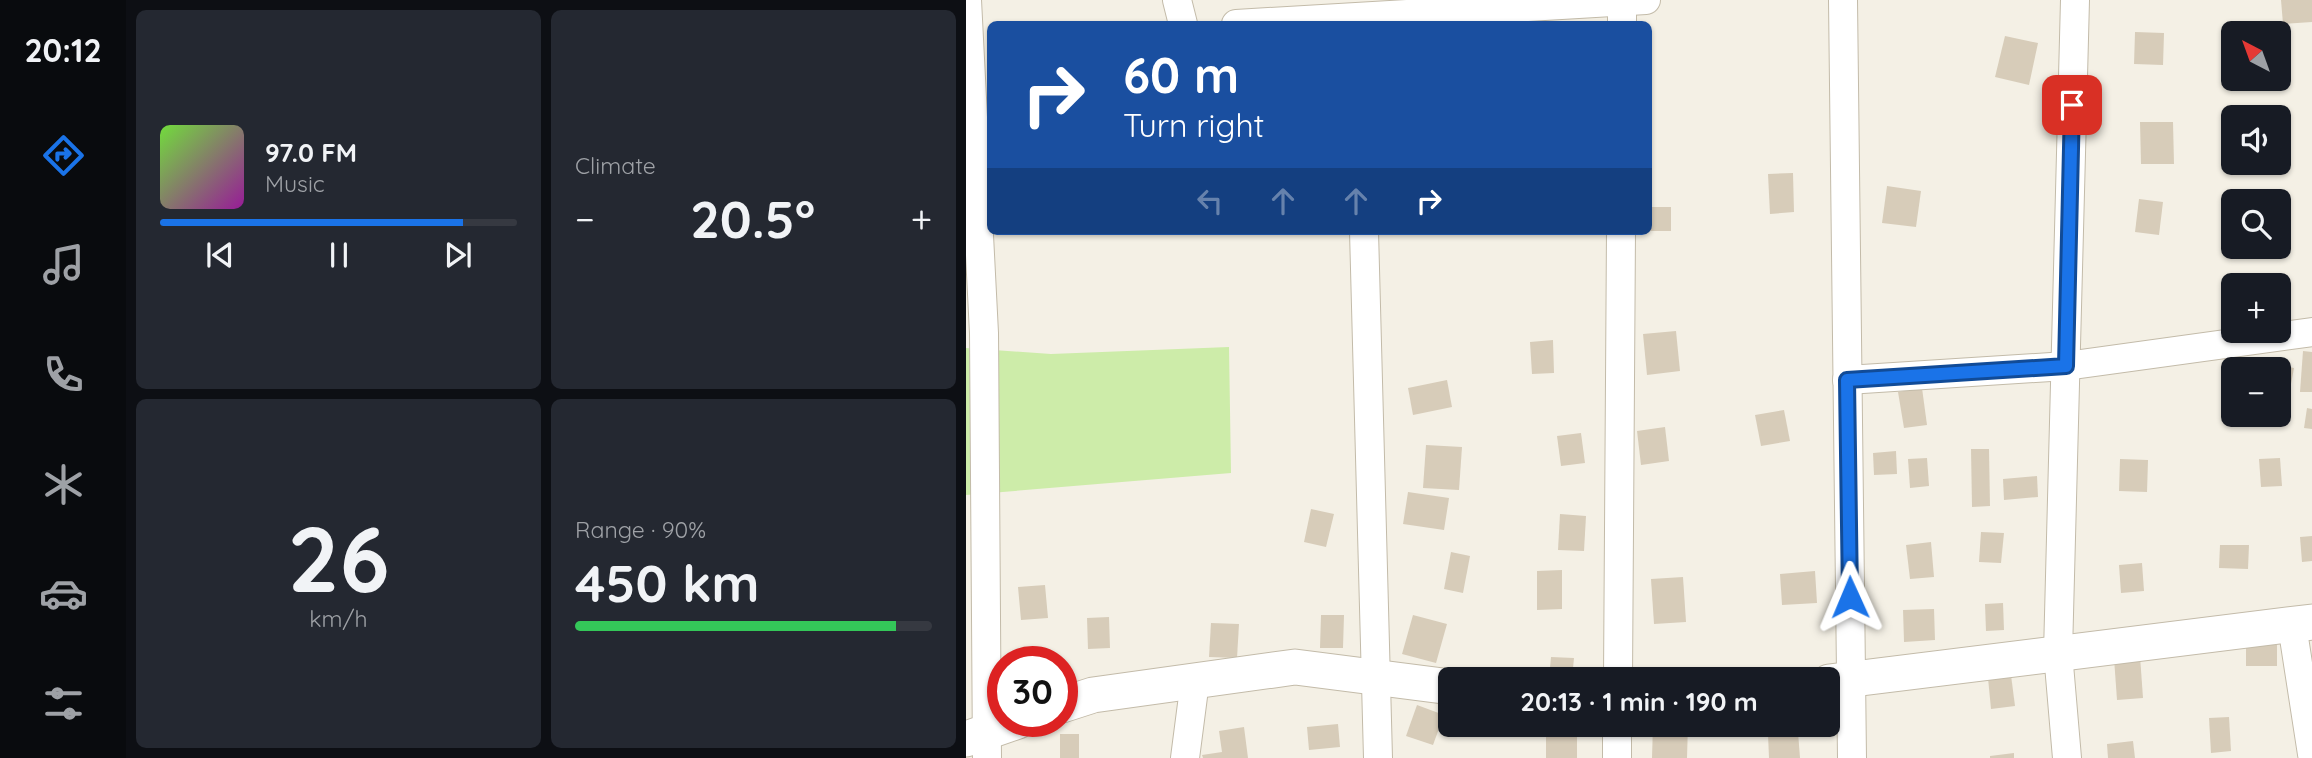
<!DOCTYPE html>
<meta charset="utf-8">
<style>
:root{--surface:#171b24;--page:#242831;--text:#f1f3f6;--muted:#9ea1a6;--line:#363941;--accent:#1a73e8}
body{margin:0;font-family:Quicksand,sans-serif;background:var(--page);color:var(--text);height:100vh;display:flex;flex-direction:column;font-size:26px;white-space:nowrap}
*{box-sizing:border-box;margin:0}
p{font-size:23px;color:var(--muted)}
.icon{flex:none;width:38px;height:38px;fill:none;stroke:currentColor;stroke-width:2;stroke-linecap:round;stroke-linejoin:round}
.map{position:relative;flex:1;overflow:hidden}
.drawer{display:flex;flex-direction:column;gap:10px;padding:10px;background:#0d0f14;width:840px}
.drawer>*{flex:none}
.hud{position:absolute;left:21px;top:21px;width:665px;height:214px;border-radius:10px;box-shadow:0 2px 5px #0004;background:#1a4fa0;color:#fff;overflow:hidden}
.needle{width:46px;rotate:319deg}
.fabs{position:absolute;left:1255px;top:21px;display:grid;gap:14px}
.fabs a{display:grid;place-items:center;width:70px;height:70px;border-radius:10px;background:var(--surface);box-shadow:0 2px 5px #0004;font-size:35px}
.speed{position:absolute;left:21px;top:646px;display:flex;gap:14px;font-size:35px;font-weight:700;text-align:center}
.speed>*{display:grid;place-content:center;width:91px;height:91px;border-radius:50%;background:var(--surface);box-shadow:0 2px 5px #0004;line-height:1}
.speed .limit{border:10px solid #d22;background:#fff;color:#111}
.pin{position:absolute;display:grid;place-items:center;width:60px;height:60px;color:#fff;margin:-30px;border-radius:14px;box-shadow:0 4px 10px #0006}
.me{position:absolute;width:77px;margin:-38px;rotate:359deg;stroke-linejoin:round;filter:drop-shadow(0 0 5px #0008)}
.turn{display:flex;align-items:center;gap:24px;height:147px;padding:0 21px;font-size:32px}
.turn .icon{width:91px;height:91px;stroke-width:2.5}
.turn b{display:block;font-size:49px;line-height:60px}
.lanes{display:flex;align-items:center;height:66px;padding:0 21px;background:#0003;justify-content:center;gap:35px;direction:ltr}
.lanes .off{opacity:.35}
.big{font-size:52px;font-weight:700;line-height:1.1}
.drawer .tile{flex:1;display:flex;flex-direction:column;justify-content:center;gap:10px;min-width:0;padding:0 24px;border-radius:10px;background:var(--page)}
.drawer .dial{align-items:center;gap:0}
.dial b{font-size:91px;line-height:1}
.song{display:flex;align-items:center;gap:21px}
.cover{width:84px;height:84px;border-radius:10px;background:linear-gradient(135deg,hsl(100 70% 55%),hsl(300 70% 35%))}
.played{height:7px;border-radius:4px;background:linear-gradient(90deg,var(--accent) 85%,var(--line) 85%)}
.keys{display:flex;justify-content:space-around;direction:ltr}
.heat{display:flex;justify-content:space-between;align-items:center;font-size:38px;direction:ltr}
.charge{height:10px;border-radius:5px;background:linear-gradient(90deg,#34c759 90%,var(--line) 0)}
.drawer .tiles{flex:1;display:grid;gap:10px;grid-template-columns:repeat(2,1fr)}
.trip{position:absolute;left:472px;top:667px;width:402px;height:70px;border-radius:10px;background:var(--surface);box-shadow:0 2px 5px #0004;font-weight:700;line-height:70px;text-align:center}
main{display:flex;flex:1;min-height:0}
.dock{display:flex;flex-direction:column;width:126px;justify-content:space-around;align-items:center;background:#090b0e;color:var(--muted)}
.dock .icon{width:49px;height:49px}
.dock .on{color:var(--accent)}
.dock b{font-size:32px;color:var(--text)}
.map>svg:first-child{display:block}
.green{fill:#cdeca9}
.building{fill:#d7ccb9}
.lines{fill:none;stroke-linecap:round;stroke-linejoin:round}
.minor-casing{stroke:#c3bba9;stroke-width:30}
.tertiary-casing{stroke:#c3bba9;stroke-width:37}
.minor{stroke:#fff;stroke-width:28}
.tertiary{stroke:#fff;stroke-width:35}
.route-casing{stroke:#114b97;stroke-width:18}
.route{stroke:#1a73e8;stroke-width:12}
</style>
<main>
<nav class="dock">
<b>20:12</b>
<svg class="icon on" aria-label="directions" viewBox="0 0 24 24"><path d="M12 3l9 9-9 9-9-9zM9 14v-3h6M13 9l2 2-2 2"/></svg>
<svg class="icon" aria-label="music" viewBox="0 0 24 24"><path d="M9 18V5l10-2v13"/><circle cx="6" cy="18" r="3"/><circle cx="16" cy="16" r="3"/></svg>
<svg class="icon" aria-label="phone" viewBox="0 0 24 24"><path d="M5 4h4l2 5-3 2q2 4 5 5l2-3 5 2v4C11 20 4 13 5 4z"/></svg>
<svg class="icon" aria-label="climate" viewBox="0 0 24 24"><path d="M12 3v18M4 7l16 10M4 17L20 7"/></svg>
<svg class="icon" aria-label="car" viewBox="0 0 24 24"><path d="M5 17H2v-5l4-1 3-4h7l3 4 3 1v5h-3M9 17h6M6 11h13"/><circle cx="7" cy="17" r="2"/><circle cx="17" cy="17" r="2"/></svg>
<svg class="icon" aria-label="filters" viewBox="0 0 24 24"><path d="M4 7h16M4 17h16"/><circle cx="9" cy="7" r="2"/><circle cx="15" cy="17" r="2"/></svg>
</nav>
<section class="drawer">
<div class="tiles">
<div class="tile">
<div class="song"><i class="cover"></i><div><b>97.0 FM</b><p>Music</p></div></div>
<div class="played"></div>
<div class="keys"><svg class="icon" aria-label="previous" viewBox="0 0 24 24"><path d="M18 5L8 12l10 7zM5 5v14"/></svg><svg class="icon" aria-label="pause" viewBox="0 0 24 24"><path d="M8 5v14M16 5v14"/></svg><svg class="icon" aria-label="next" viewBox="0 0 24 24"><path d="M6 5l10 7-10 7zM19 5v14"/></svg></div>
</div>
<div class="tile"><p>Climate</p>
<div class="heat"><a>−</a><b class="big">20.5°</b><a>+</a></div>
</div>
<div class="tile dial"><b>26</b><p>km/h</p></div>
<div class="tile"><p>Range · 90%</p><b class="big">450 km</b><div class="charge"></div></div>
</div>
</section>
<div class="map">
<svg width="1346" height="758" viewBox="0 0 1346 758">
<rect width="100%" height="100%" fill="#f4f0e5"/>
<!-- green -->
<path class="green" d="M263,347l2,126 -265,22v-147l85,6z"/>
<!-- building -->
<g class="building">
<path d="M1315,0h31v22l-29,2z"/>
<path d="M1169,32l29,1 -1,32 -29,-1z"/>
<path d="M1039,36l33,7 -9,42 -34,-8z"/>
<path d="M1174,122h33l1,42h-33z"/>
<path d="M827,173l1,39 -24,2 -2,-40z"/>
<path d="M921,186l34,5 -5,36 -34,-4z"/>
<path d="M1173,199l24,3 -4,33 -24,-3z"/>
<rect x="682" y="207" width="23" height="24"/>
<path d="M710,331l4,40 -33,4 -4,-41z"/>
<path d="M587,340l1,33 -22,1 -2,-32z"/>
<path d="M1337,351l9,1v40h-12z"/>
<path d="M1286,360l42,8 -6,32 -10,-2v-29h-28z"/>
<path d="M481,380l5,27 -39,8 -5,-27z"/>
<path d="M956,388l5,37 -23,3 -6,-36z"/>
<path d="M1341,408l5,1v20l-8,-1z"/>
<path d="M818,410l6,31 -29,5 -6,-31z"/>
<path d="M699,427l4,34 -28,4 -4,-34z"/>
<path d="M615,433l4,30 -24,3 -4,-30z"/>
<path d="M460,445l36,2 -3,43 -36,-2z"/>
<path d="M1005,449h18l1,57 -18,1z"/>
<path d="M930,451l1,23 -23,1 -1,-22z"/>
<path d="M961,458l2,28 -19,2 -2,-29z"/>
<path d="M1314,458l2,28 -21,1 -2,-28z"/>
<path d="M1154,459l28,1 -1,32 -28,-1z"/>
<path d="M1071,476l1,21 -34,3 -1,-21z"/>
<path d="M442,492l41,6 -5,32 -41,-6z"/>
<path d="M345,509l23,5 -8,33 -22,-5z"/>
<path d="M594,514l26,2 -2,35 -26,-1z"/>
<path d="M1015,532l23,1 -3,30 -22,-1z"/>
<path d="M1346,536v25l-10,1 -2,-25z"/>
<path d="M965,542l3,35 -24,2 -4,-34z"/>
<path d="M1254,545h29l-1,24 -29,-1z"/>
<path d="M485,552l19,4 -7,37 -19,-4z"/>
<path d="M1176,563l2,28 -23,2 -2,-28z"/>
<path d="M596,570v39l-25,1v-39z"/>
<path d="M849,571l2,32 -35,2 -2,-31z"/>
<path d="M717,577l3,45 -32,2 -3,-45z"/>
<path d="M79,585l3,33 -27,2 -3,-33z"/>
<path d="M1037,603l1,27 -18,1 -1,-27z"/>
<path d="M968,609l1,31 -31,2 -1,-32z"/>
<path d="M355,615h23l-1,33h-23z"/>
<path d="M447,615l34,9 -11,39 -34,-9z"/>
<path d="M143,617l1,31 -22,1 -1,-31z"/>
<path d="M245,623l28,1 -2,34 -28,-1z"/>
<rect x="1280" y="645" width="31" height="21"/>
<path d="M1174,656l3,42 -26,2 -3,-42z"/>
<path d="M585,657l23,1 -2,21h-23z"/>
<path d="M1045,675l4,31 -24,3 -3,-31z"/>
<path d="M451,705l27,10 -11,30 -27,-9z"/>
<path d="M1263,717l2,34 -20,2 -2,-35z"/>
<path d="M372,724l2,23 -31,3 -2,-23z"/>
<path d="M687,724h35l-1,34h-35z"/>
<rect x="580" y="725" width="31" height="33"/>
<path d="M278,727l4,31h-45l-1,-3 20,-3 -3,-21z"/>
<path d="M832,732l2,26h-31l-1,-24z"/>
<rect x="94" y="734" width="19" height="24"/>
<path d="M1167,741l2,17h-27l-1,-14z"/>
<path d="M1048,753v5h-24v-2z"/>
</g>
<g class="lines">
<defs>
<g id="minor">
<path d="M1,0l17,333 3,425"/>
<path d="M211,0l6,24"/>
<path d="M877,0l9,758"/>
<path d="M270,24l410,-24"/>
<path d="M656,24v-24"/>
<path d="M398,231l14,527"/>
<path d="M881,380l219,-14 246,-34"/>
<path d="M1326,625l20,129"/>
<path d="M652,679l3,-448"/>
<path d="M219,758l10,-77"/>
<path d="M651,758v-34"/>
<path d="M1101,758l-9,-105 17,-653"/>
</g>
<g id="tertiary">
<path d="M863,682l483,-60"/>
<path d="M96,705l31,-10 202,-28 156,20"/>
<path d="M0,739l52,-18"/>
</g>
</defs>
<!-- minor casing -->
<use href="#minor" class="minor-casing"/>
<!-- tertiary casing -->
<use href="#tertiary" class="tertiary-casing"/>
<!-- minor -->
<use href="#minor" class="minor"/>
<!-- tertiary -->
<use href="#tertiary" class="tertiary"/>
</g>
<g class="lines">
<defs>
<path id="route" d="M884,597l-3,-217 219,-14 6,-261"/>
</defs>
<!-- route casing -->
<use href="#route" class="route-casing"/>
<!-- route -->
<use href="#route" class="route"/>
</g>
</svg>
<div class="fabs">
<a><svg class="needle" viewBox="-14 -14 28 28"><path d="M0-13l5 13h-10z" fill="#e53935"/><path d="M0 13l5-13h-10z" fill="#9ea1a6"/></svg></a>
<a><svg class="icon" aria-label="sound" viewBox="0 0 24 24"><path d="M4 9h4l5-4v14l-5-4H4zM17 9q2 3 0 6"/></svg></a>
<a><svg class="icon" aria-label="search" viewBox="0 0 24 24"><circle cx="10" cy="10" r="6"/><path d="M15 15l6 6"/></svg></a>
<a>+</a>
<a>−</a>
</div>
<div class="speed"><div class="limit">30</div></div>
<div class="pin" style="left:1106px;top:105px;background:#d93025"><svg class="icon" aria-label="arrive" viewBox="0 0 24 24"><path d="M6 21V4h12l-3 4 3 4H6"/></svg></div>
<svg class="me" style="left:884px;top:597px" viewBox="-20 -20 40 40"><path d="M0-17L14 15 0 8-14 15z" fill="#1a73e8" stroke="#fff" stroke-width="4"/></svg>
<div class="trip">20:13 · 1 min · 190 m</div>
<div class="hud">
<div class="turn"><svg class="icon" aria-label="right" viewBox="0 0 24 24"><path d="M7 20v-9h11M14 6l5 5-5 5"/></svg><div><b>60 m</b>Turn right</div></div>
<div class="lanes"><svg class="icon off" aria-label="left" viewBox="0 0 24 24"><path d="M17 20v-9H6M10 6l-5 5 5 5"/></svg><svg class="icon off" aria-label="ahead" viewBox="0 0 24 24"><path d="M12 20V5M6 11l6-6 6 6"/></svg><svg class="icon off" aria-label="ahead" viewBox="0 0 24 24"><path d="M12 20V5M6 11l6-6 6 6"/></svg><svg class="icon" aria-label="right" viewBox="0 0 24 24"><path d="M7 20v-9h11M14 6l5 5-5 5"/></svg></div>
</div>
</div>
</main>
